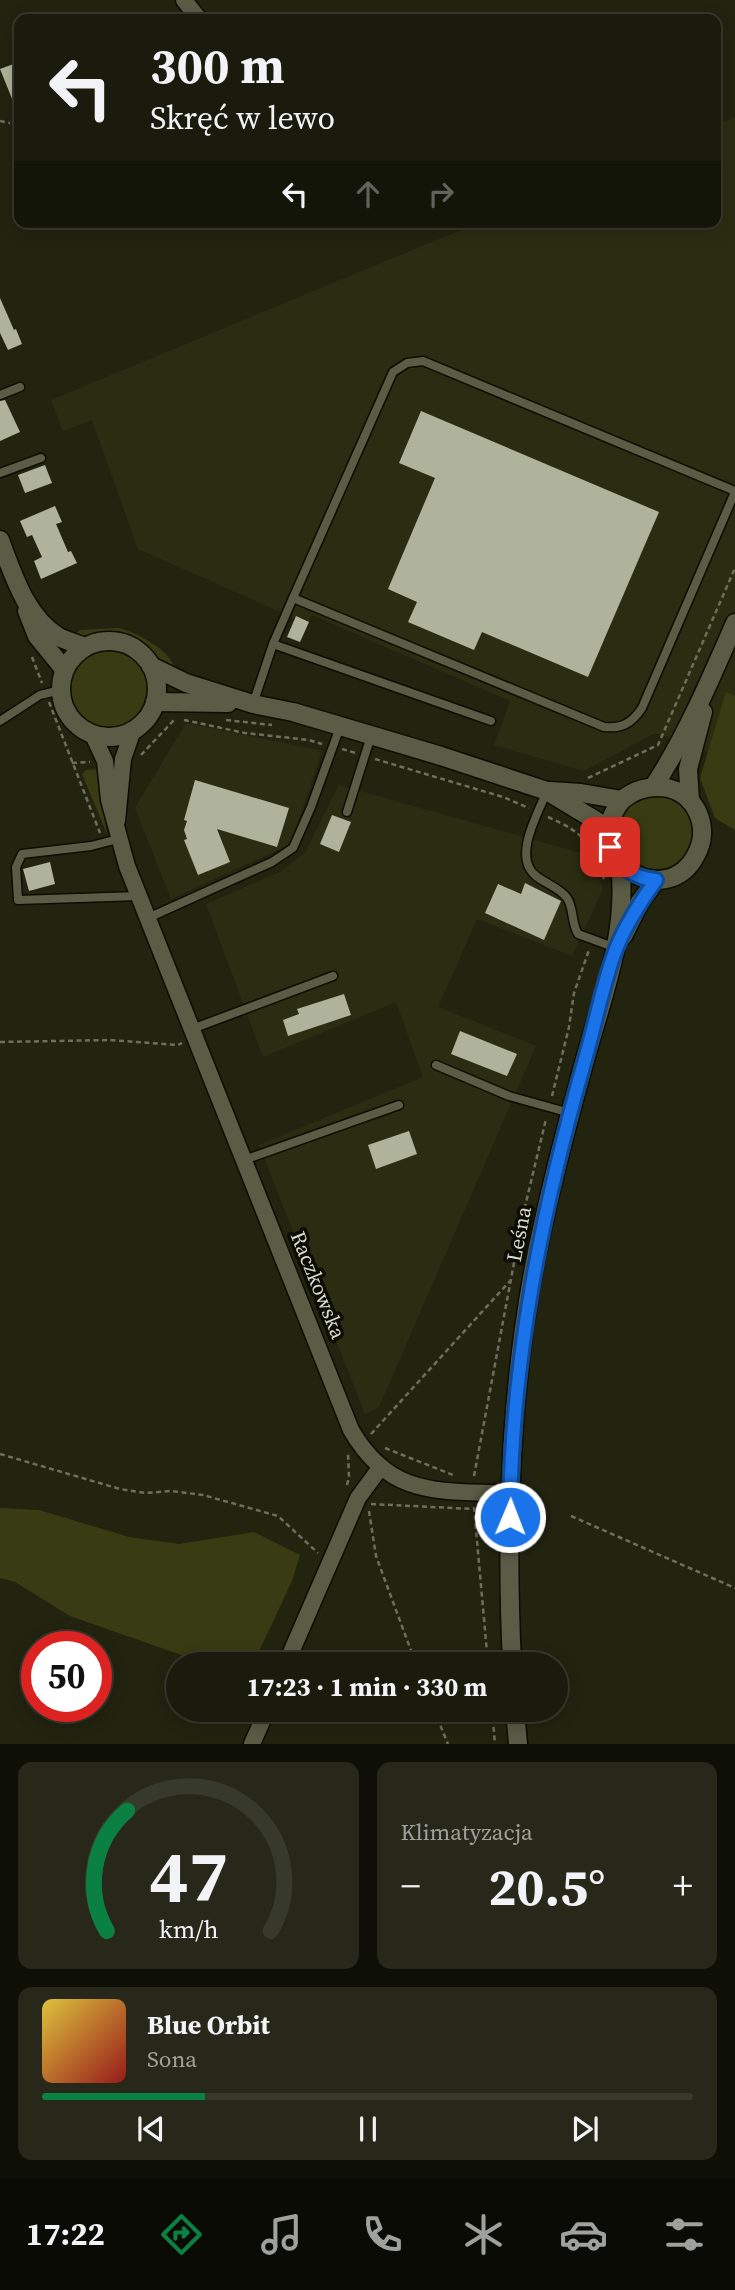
<!DOCTYPE html>
<html lang="pl">
<meta charset="utf-8">
<style>
:root{--surface:#1a1b0c;--page:#27281a;--text:#f1f3f6;--muted:#9fa19d;--line:#38392d;--accent:#0b8043}
body{margin:0;font-family:"Source Serif 4",serif;background:var(--page);color:var(--text);height:100vh;display:flex;flex-direction:column;font-size:26px;white-space:nowrap}
*{box-sizing:border-box;margin:0}
p{font-size:23px;color:var(--muted)}
.icon{flex:none;width:38px;height:38px;fill:none;stroke:currentColor;stroke-width:2;stroke-linecap:round;stroke-linejoin:round}
.map{position:relative;height:1744px;overflow:hidden}
.details{display:flex;flex-direction:column;gap:18px;padding:18px;background:#0e0f07;flex:1}
.details>*{flex:none}
.hud{position:absolute;left:14px;top:14px;width:707px;height:214px;border-radius:14px;box-shadow:0 4px 18px #0003,0 0 0 2px var(--line);background:#1a1b0c;color:var(--text);overflow:hidden}
.speed{position:absolute;left:21px;top:1631px;display:flex;gap:14px;font-size:35px;font-weight:700;text-align:center}
.speed>*{display:grid;place-content:center;width:91px;height:91px;border-radius:50%;background:var(--surface);box-shadow:0 4px 18px #0003,0 0 0 2px var(--line);line-height:1}
.speed .limit{border:10px solid #d22;background:#fff;color:#111}
.pin{position:absolute;display:grid;place-items:center;width:60px;height:60px;color:#fff;margin:-30px;border-radius:14px;box-shadow:0 4px 10px #0006}
.me{position:absolute;width:77px;margin:-38px;rotate:1deg;stroke-linejoin:round;filter:drop-shadow(0 0 5px #0008)}
.turn{display:flex;align-items:center;gap:24px;height:147px;padding:0 21px;font-size:32px}
.turn .icon{width:91px;height:91px;stroke-width:2.5}
.turn b{display:block;font-size:49px;line-height:60px}
.lanes{display:flex;align-items:center;height:66px;padding:0 21px;background:#0003;justify-content:center;gap:35px;direction:ltr}
.lanes .off{opacity:.35}
.big{font-size:52px;font-weight:700;line-height:1.1}
.details .card{flex:1;display:flex;flex-direction:column;justify-content:center;gap:10px;min-width:0;padding:0 24px;border-radius:14px;background:var(--page)}
.details .dial{align-items:center;gap:0}
.dial svg{height:182px;overflow:visible;fill:none;stroke:var(--line);stroke-width:7;stroke-linecap:round;text-anchor:middle}
.dial text{fill:var(--text);stroke:none}
.song{display:flex;align-items:center;gap:21px}
.cover{width:84px;height:84px;border-radius:10px;background:linear-gradient(135deg,hsl(50 70% 55%),hsl(0 70% 35%))}
.played{height:7px;border-radius:4px;background:linear-gradient(90deg,var(--accent) 25%,var(--line) 25%)}
.keys{display:flex;justify-content:space-around;direction:ltr}
.heat{display:flex;justify-content:space-between;align-items:center;font-size:38px;direction:ltr}
.details .tiles{flex:1;display:grid;gap:18px;grid-template-columns:1fr 1fr}
.card:last-child{grid-column:span 2}
.trip{position:absolute;left:166px;top:1652px;width:402px;height:70px;border-radius:35px;background:var(--surface);box-shadow:0 4px 18px #0003,0 0 0 2px var(--line);font-weight:700;line-height:70px;text-align:center}
.tabs{display:flex;height:112px;justify-content:space-around;align-items:center;background:#0a0b05;color:var(--muted)}
.tabs .icon{width:49px;height:49px}
.tabs .selected{color:var(--accent)}
.tabs b{font-size:32px;color:var(--text)}
.map>svg:first-child{display:block}
.built{fill:#2b2d12}
.green{fill:#393b12}
.building{fill:#b0b39b}
.lines{fill:none;stroke-linecap:round;stroke-linejoin:round}
.lane-casing{stroke:#0c0d00;stroke-width:11}
.street-casing{stroke:#0c0d00;stroke-width:19}
.secondary-casing{stroke:#0c0d00;stroke-width:21}
.path{stroke:#6d6f5e;stroke-width:2.5;stroke-dasharray:5 3.5;stroke-linecap:butt}
.lane{stroke:#5a5c46;stroke-width:8}
.street{stroke:#5a5c46;stroke-width:16}
.secondary{stroke:#5a5c46;stroke-width:18}
.route-casing{stroke:#114b97;stroke-width:18}
.route{stroke:#1a73e8;stroke-width:12}
.labels{text-anchor:middle;stroke-width:7;stroke-linejoin:round;paint-order:stroke}
.street-label{font-size:21px;fill:#d9dace;stroke:#0c0d05}
</style>
<div class="map">
<svg width="735" height="1744" viewBox="0 0 735 1744">
<rect width="100%" height="100%" fill="#222410"/>
<!-- built -->
<g class="built">
<path d="M735,117v645l-80,-29 -71,38 -90,-26 16,-44 -198,-86 -4,9 -170,-75 -46,-129 -29,11 -12,-31 429,-178h236v-97z"/>
<path d="M186,723l136,28 -31,93 -120,55 -36,-91z"/>
<path d="M339,785l252,71 12,33 -31,67 -95,-37 -39,88 98,39 -157,361 -14,7 -106,-269 164,-68 -27,-75 -133,55 -57,-153 74,-32 25,-19z"/>
</g>
<!-- green -->
<g class="green">
<path d="M119,628c19,5 58,25 57,47 -25,-18 -34,-44 -71,-42 -12,1 -21,5 -33,4l8,-7z"/>
<circle cx="109" cy="689" r="48"/>
<path d="M726,692l9,4v134l-20,-12 -15,-40z"/>
<path d="M102,769v31l5,34 -25,-60 4,-4z"/>
<circle cx="656" cy="832" r="37"/>
<path d="M0,1508l39,2 90,27 50,7 75,-12 46,23 -8,26 -37,79 -15,4h-33l-137,-48 -55,-34 -15,-4z"/>
</g>
<!-- building -->
<g class="building">
<path d="M19,62v54l-19,-47z"/>
<path d="M0,298l14,32 2,-1 6,15 -14,6 -8,-17z"/>
<path d="M5,400l15,32 -20,9v-40z"/>
<path d="M421,411l238,101 -71,165 -106,-45 -8,18 -66,-28 9,-20 -29,-13 47,-111 -36,-15z"/>
<path d="M45,465l7,18 -27,10 -7,-18z"/>
<path d="M55,506l7,16 -6,2 12,28 3,-1 6,12 -36,16 -7,-18 8,-4 -10,-22 -5,2 -7,-16z"/>
<path d="M296,616l13,6 -9,20 -13,-5z"/>
<path d="M195,780l94,28 -12,39 -60,-18 13,33 -32,13 -14,-35 3,-1 -3,-9 3,-9 -3,-1z"/>
<path d="M332,815l19,7 -12,30 -19,-8z"/>
<path d="M50,862l5,22 -26,7 -6,-22z"/>
<path d="M525,883l36,18 -17,39 -59,-27 13,-29 23,10z"/>
<path d="M344,994l7,21 -63,21 -5,-16 16,-6 -2,-5z"/>
<path d="M460,1031l57,23 -10,22 -56,-22z"/>
<path d="M409,1131l8,23 -41,15 -8,-24z"/>
</g>
<g class="lines">
<defs>
<g id="lane">
<path d="M0,395l20,-8"/>
<path d="M0,473l41,-15"/>
<path d="M735,491l-312,-130 -16,2 -14,9 -100,226 311,129c18,2 28,-4 38,-19l93,-216"/>
<path d="M293,598l-20,46 218,77"/>
<path d="M253,704l20,-60"/>
<path d="M0,721l40,-26 21,-5"/>
<path d="M547,791c-9,23 -35,66 -11,85 10,8 24,12 31,22 7,10 4,24 11,36l38,14"/>
<path d="M347,812l24,-76"/>
<path d="M118,839l-27,7 -69,8 -6,13 2,33 121,-4"/>
<path d="M148,918l124,-56 21,-14 18,-41 29,-80"/>
<path d="M192,1029l141,-53"/>
<path d="M436,1065l73,31 61,17"/>
<path d="M244,1160l155,-55"/>
</g>
<g id="street">
<path d="M184,0l15,19"/>
<path d="M92,733l13,28 4,39 18,66 224,564c40,69 89,60 159,64"/>
<path d="M117,821l6,-62 10,-29"/>
<path d="M286,1664l72,-166 22,-30"/>
<path d="M252,1744l15,-34"/>
</g>
<g id="secondary">
<path d="M0,540c13,34 26,78 59,97 8,4 18,7 26,10"/>
<path d="M27,611l10,25 27,33"/>
<circle cx="109" cy="689" r="48"/>
<path d="M151,666l35,17 67,21 40,8 148,44 106,35 61,37"/>
<path d="M155,702l73,1"/>
<path d="M654,786c33,-51 57,-108 81,-163"/>
<path d="M550,791l31,2 41,7c24,-20 62,-18 76,13 6,14 5,29 -2,42 -30,58 -121,4 -74,-55"/>
<path d="M690,801l-2,-32 15,-57"/>
<path d="M623,936l17,-34 16,-22"/>
<path d="M512,1664c-7,-147 -2,-299 32,-444 12,-55 27,-110 42,-164 18,-63 42,-126 34,-192"/>
<path d="M515,1710l3,34"/>
</g>
</defs>
<!-- lane casing -->
<use href="#lane" class="lane-casing"/>
<!-- street casing -->
<use href="#street" class="street-casing"/>
<!-- secondary casing -->
<use href="#secondary" class="secondary-casing"/>
<!-- path -->
<g class="path">
<path d="M0,121l10,2"/>
<path d="M32,657l10,26"/>
<path d="M49,702l51,131"/>
<path d="M184,720l61,13 64,7 13,4"/>
<path d="M226,720l46,5"/>
<path d="M342,749l14,4"/>
<path d="M141,755l34,-36"/>
<path d="M375,759l128,38 26,11"/>
<path d="M72,763l18,-1"/>
<path d="M588,778l70,-33 77,-177"/>
<path d="M548,817c38,17 40,24 56,62"/>
<path d="M0,1042l109,-2 69,5 4,-2"/>
<path d="M552,1096l17,-69 5,-34 15,-43"/>
<path d="M371,1434l139,-153"/>
<path d="M385,1448l68,27"/>
<path d="M0,1454l120,35 26,4 25,-2 32,4 75,21 40,37"/>
<path d="M474,1476l49,-261 23,-96"/>
<path d="M347,1485l2,-8 -1,-23"/>
<path d="M371,1504l102,5"/>
<path d="M474,1507l14,157"/>
<path d="M369,1511l7,45 40,108"/>
<path d="M571,1516l164,72"/>
<path d="M434,1710l14,34"/>
<path d="M492,1710l3,34"/>
</g>
<!-- lane -->
<use href="#lane" class="lane"/>
<!-- street -->
<use href="#street" class="street"/>
<!-- secondary -->
<use href="#secondary" class="secondary"/>
</g>
<g class="lines">
<defs>
<path id="route" d="M510,1517c1,-157 33,-311 76,-461 10,-35 17,-73 30,-107 10,-25 25,-48 40,-69 -22,-2 -36,-12 -46,-33"/>
</defs>
<!-- route casing -->
<use href="#route" class="route-casing"/>
<!-- route -->
<use href="#route" class="route"/>
</g>
<g class="labels">
<!-- street labels -->
<g class="street-label">
<text transform="translate(519 1234) rotate(-79)" y="7">Leśna</text>
<text transform="translate(318 1285) rotate(68)" y="7">Raczkowska</text>
</g>
</g>
</svg>
<div class="speed"><div class="limit">50</div></div>
<div class="pin" style="left:610px;top:847px;background:#d93025"><svg class="icon" aria-label="arrive" viewBox="0 0 24 24"><path d="M6 21V4h12l-3 4 3 4H6"/></svg></div>
<svg class="me" style="left:510px;top:1517px" viewBox="-20 -20 40 40"><circle r="17" fill="#1a73e8" stroke="#fff" stroke-width="3"/><path d="M0-11L8 9 0 5-8 9z" fill="#fff"/></svg>
<div class="trip">17:23 · 1 min · 330 m</div>
<div class="hud">
<div class="turn"><svg class="icon" aria-label="left" viewBox="0 0 24 24"><path d="M17 20v-9H6M10 6l-5 5 5 5"/></svg><div><b>300 m</b>Skręć w lewo</div></div>
<div class="lanes"><svg class="icon" aria-label="left" viewBox="0 0 24 24"><path d="M17 20v-9H6M10 6l-5 5 5 5"/></svg><svg class="icon off" aria-label="ahead" viewBox="0 0 24 24"><path d="M12 20V5M6 11l6-6 6 6"/></svg><svg class="icon off" aria-label="right" viewBox="0 0 24 24"><path d="M7 20v-9h11M14 6l5 5-5 5"/></svg></div>
</div>
</div>
<section class="details">
<div class="tiles">
<div class="card dial"><svg viewBox="0 0 100 80">
<path d="M14 69A42 42 0 1 1 86 69"/>
<path d="M14 69A42 42 0 0 1 23 16" stroke="#0b8043"/>
<text x="50" y="56" font-size="32" font-weight="700">47</text>
<text x="50" y="72" font-size="11">km/h</text>
</svg></div>
<div class="card"><p>Klimatyzacja</p>
<div class="heat"><a>−</a><b class="big">20.5°</b><a>+</a></div>
</div>
<div class="card">
<div class="song"><i class="cover"></i><div><b>Blue Orbit</b><p>Sona</p></div></div>
<div class="played"></div>
<div class="keys"><svg class="icon" aria-label="previous" viewBox="0 0 24 24"><path d="M18 5L8 12l10 7zM5 5v14"/></svg><svg class="icon" aria-label="pause" viewBox="0 0 24 24"><path d="M8 5v14M16 5v14"/></svg><svg class="icon" aria-label="next" viewBox="0 0 24 24"><path d="M6 5l10 7-10 7zM19 5v14"/></svg></div>
</div>
</div>
</section>
<nav class="tabs">
<b>17:22</b>
<svg class="icon selected" aria-label="directions" viewBox="0 0 24 24"><path d="M12 3l9 9-9 9-9-9zM9 14v-3h6M13 9l2 2-2 2"/></svg>
<svg class="icon" aria-label="music" viewBox="0 0 24 24"><path d="M9 18V5l10-2v13"/><circle cx="6" cy="18" r="3"/><circle cx="16" cy="16" r="3"/></svg>
<svg class="icon" aria-label="phone" viewBox="0 0 24 24"><path d="M5 4h4l2 5-3 2q2 4 5 5l2-3 5 2v4C11 20 4 13 5 4z"/></svg>
<svg class="icon" aria-label="climate" viewBox="0 0 24 24"><path d="M12 3v18M4 7l16 10M4 17L20 7"/></svg>
<svg class="icon" aria-label="car" viewBox="0 0 24 24"><path d="M5 17H2v-5l4-1 3-4h7l3 4 3 1v5h-3M9 17h6M6 11h13"/><circle cx="7" cy="17" r="2"/><circle cx="17" cy="17" r="2"/></svg>
<svg class="icon" aria-label="filters" viewBox="0 0 24 24"><path d="M4 7h16M4 17h16"/><circle cx="9" cy="7" r="2"/><circle cx="15" cy="17" r="2"/></svg>
</nav>
